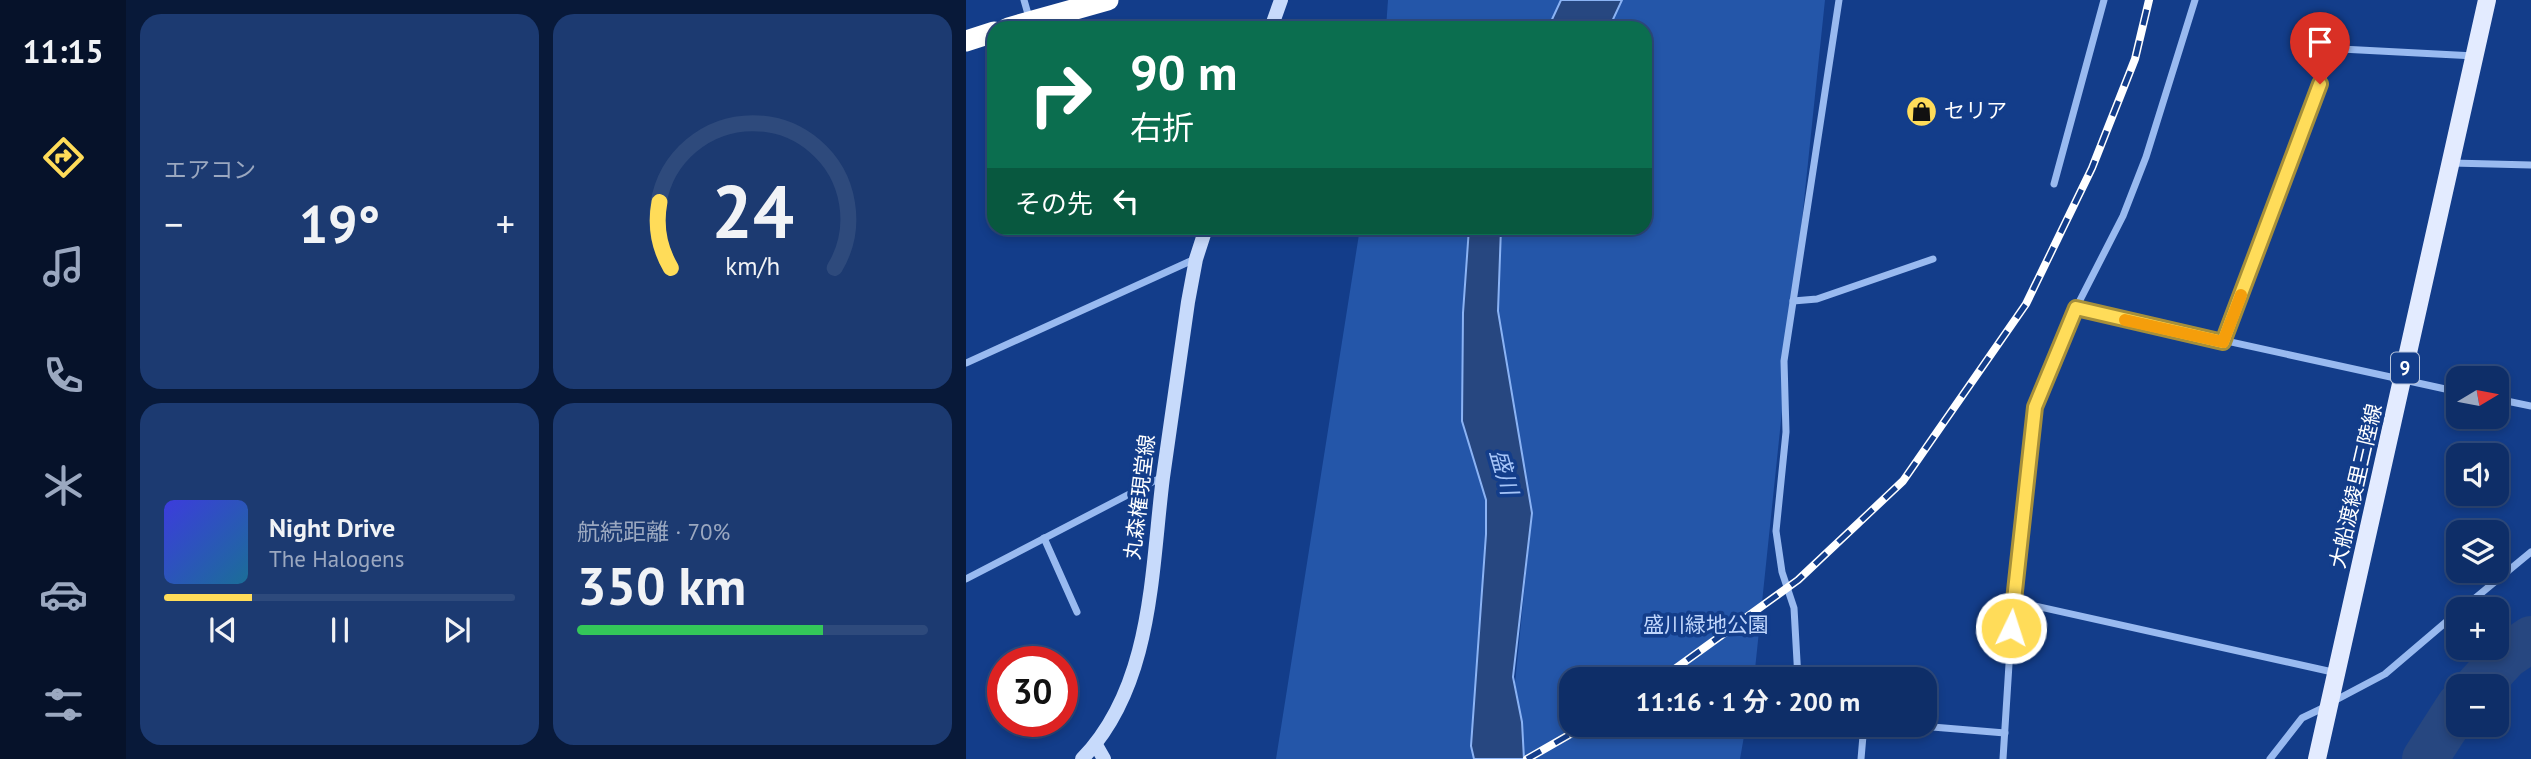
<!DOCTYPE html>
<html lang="ja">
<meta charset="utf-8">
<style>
:root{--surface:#0e2e68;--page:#1c3a71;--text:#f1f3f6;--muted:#9ba8c0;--line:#2e4a7c;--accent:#ffdc59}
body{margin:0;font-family:"PT Sans","Noto Sans JP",sans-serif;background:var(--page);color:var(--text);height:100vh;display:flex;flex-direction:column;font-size:26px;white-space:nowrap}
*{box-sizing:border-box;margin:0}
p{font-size:23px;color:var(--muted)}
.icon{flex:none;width:38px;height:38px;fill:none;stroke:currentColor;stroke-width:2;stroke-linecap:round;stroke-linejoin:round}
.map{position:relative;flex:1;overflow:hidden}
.sheet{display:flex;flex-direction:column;gap:14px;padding:14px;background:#081939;width:840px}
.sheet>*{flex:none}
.guide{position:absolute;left:21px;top:21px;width:665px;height:214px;border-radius:21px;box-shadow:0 4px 10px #0003,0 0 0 2px var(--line);background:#0b6e4f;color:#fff;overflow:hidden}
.needle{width:46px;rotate:80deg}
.tools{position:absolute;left:1480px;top:366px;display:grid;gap:14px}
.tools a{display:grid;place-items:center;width:63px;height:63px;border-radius:14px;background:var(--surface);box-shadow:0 4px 10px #0003,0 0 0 2px var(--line);font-size:35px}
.speed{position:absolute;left:21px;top:646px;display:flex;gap:14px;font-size:35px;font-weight:700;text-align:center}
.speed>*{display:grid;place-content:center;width:91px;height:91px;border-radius:50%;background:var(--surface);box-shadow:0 4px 10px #0003,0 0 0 2px var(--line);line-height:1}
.speed .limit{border:10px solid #d22;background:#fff;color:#111}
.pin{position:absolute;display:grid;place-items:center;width:60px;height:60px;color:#fff;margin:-72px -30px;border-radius:50% 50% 50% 0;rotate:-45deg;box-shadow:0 0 7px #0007}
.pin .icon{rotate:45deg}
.me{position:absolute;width:77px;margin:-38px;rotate:4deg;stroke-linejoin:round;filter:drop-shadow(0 0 5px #0008)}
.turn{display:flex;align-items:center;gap:24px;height:147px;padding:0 28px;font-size:32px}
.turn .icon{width:91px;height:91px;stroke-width:2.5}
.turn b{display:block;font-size:49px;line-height:60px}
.then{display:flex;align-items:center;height:66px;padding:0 28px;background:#0003;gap:14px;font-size:26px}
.big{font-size:52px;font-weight:700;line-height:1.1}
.sheet .tile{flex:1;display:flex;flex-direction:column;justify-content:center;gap:10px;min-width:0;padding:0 24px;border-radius:21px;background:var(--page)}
.sheet .dial{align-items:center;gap:0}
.dial svg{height:182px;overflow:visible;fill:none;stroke:var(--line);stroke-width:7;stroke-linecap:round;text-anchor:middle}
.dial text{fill:var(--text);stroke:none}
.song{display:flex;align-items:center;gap:21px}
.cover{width:84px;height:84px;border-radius:10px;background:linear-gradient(135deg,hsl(240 70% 55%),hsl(200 70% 35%))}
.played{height:7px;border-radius:4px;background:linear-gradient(90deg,var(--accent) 25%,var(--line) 25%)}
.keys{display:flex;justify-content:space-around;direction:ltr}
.heat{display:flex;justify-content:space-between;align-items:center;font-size:38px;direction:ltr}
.charge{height:10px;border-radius:5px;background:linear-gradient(90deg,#34c759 70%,var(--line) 0)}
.sheet .tiles{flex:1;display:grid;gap:14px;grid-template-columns:repeat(2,1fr)}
.trip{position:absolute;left:593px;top:667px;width:378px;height:70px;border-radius:21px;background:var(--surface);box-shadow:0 4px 10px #0003,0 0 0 2px var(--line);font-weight:700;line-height:70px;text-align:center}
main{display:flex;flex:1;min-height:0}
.tabs{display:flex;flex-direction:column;width:126px;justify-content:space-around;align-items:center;background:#06122a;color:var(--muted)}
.tabs .icon{width:49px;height:49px}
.tabs .on{color:var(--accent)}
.tabs b{font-size:32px;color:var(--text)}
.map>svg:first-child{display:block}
.green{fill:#2456a9}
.water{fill:#274780;stroke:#8bb3f4;stroke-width:2}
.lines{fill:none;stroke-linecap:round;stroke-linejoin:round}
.river{stroke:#274780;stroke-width:46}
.street{stroke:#99baf0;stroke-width:7}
.secondary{stroke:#c7dafb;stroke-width:14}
.primary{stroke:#e3ebff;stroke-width:18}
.highway{stroke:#fff;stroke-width:21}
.rail-casing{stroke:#fff;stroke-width:8}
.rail{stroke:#133d8a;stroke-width:5;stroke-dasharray:16;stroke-linecap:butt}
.route-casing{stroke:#a68f3a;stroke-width:18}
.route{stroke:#ffdc59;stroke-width:12}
.slow{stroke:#f59e0b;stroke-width:12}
.labels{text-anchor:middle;stroke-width:7;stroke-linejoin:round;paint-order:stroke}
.shield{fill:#133d8a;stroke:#b8c5dc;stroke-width:2}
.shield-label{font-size:19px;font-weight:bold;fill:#fff}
.poi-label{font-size:21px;fill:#fff;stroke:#133d8a;text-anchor:start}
.street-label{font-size:21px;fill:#fff;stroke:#133d8a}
.park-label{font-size:21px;fill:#c0d6fc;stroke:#133d8a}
.water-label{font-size:23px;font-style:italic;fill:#a5c4f8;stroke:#133d8a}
</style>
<main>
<nav class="tabs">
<b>11:15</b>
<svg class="icon on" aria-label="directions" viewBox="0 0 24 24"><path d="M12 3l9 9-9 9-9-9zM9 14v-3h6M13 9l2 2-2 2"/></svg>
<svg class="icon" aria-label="music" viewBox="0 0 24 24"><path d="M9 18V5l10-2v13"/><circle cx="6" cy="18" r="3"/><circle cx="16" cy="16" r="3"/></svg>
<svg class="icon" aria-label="phone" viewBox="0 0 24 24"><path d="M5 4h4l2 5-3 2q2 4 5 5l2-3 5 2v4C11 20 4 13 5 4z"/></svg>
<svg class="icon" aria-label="climate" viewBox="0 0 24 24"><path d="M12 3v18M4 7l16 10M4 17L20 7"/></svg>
<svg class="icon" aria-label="car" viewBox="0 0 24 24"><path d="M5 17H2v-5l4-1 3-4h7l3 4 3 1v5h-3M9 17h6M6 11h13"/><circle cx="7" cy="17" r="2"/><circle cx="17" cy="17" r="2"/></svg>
<svg class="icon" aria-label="filters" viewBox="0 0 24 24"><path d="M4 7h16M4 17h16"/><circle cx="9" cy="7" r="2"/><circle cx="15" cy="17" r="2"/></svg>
</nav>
<section class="sheet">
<div class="tiles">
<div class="tile"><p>エアコン</p>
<div class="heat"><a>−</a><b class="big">19°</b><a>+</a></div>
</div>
<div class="tile dial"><svg viewBox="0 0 100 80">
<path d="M14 69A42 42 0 1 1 86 69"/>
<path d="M14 69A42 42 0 0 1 9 40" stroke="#ffdc59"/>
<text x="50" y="56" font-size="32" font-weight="700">24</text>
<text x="50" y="72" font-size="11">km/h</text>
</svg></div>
<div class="tile">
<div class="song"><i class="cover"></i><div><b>Night Drive</b><p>The Halogens</p></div></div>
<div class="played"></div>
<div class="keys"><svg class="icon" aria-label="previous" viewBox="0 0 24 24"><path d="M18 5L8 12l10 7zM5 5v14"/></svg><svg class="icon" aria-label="pause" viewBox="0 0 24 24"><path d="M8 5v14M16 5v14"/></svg><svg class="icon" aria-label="next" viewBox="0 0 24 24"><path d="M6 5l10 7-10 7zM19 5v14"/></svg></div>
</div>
<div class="tile"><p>航続距離 · 70%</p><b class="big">350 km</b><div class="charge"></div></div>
</div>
</section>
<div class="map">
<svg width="1565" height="759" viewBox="0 0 1565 759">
<rect width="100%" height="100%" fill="#133d8a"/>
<!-- green -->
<g class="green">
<path d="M422,0h173l-13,28h-162z"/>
<path d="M656,0h203l-71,679h-182v45l174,1 -6,34h-216l-2,-37 -7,-39 17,-170 -34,-202 3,-83h144v-200h-36z"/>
<path d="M394,228h109l-6,85 -1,108 24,79v34l-15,212 3,13h-198z"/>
</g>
<!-- water -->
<g class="water">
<path d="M595,0h61l-13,28h-61z"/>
<path d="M503,228h32l-3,83 34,202 -19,164 9,45 2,37h-50l-3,-13 15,-212v-34l-24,-79 1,-108z"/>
</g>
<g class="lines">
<!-- river -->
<g class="river">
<path d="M1512,686l28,-30 25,-17"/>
<path d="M1459,759l34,-53"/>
</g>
<!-- street -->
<g class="street">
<path d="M58,0l6,21"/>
<path d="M1486,163l79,2"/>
<path d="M1088,184l50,-184"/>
<path d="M827,301l24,-2 116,-40"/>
<path d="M1110,308l383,84"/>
<path d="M1257,342l105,-277 13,-16 134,7"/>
<path d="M0,363l229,-104"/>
<path d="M1531,399l34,7"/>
<path d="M78,538l33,74"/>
<path d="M0,579l198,-103"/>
<path d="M1047,601l324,72"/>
<path d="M1496,609l69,-57"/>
<path d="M832,679l-4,-71 -12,-36 -6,-41 10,-99 -2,-71 55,-361"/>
<path d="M1368,701l51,-27 74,-63"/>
<path d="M930,724l109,9"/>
<path d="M895,759l3,-35"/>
<path d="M1037,759l10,-158 22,-194 41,-99 47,-92 23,-59 49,-157"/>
<path d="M1304,759l32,-41 25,-12"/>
</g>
<!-- secondary -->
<g class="secondary">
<path d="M305,28l10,-28"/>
<path d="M130,745l8,14"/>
<path d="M116,759c71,-73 69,-187 81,-282 8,-58 17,-117 25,-175l8,-43 10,-31"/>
</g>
<!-- primary -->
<path class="primary" d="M1351,759l170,-759"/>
<!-- highway -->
<g class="highway">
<path d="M42,28l100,-28"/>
<path d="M0,41l28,-9"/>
</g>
<defs>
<g id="rail">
<path d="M695,679l137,-99 105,-99 123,-177 66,-136 43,-109 14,-59"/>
<path d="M561,759l61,-35"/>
</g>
</defs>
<!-- rail casing -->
<use href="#rail" class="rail-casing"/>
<!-- rail -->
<use href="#rail" class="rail"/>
</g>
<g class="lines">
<defs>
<path id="route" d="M1045,628l24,-221 41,-99 147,34 97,-258"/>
</defs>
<!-- route casing -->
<use href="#route" class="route-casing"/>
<!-- route -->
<use href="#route" class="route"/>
<!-- slow -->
<path class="slow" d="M1159,320l98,22 18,-47"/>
</g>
<!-- icons -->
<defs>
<symbol id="shop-disc" viewBox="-11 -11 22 22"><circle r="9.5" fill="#ffdc59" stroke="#133d8a"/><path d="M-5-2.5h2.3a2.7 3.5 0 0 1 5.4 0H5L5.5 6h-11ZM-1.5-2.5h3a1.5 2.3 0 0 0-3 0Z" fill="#111"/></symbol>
</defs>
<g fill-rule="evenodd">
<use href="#shop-disc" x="938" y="94" width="35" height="35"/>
</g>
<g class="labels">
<!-- shield labels -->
<rect class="shield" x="1425" y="352.5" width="28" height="31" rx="5"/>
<g class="shield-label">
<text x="1439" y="375">9</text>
</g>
<!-- poi labels -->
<g class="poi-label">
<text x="978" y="118">セリア</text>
</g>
<!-- street labels -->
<g class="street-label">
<text transform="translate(1390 486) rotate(-77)" y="7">大船渡綾里三陸線</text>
<text transform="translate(174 497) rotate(-83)" y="7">丸森権現堂線</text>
</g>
<!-- park labels -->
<g class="park-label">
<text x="740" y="632">盛川緑地公園</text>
</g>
<!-- water labels -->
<g class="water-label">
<text transform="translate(538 472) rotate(74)" y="8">盛川</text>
</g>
</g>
</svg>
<div class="tools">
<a><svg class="needle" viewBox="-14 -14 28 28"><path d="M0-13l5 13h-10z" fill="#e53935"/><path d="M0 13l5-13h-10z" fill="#9ba8c0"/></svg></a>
<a><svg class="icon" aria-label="sound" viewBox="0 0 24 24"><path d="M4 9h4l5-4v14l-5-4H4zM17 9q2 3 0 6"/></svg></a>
<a><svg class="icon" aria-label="layers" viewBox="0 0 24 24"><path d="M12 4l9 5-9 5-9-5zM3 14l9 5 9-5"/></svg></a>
<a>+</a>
<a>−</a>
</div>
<div class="speed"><div class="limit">30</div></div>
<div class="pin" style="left:1354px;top:84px;background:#d93025"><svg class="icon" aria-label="arrive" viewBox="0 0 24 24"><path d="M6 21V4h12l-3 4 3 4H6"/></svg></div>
<svg class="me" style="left:1045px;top:628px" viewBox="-20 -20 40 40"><circle r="17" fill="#ffdc59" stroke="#fff" stroke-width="3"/><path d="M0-11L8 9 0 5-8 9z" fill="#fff"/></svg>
<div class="trip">11:16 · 1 分 · 200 m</div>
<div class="guide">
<div class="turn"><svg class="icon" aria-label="right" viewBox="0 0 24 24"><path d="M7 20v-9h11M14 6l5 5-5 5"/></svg><div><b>90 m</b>右折</div></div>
<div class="then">その先<svg class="icon" aria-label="left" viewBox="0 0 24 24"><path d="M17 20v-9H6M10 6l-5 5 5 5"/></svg></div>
</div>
</div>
</main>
